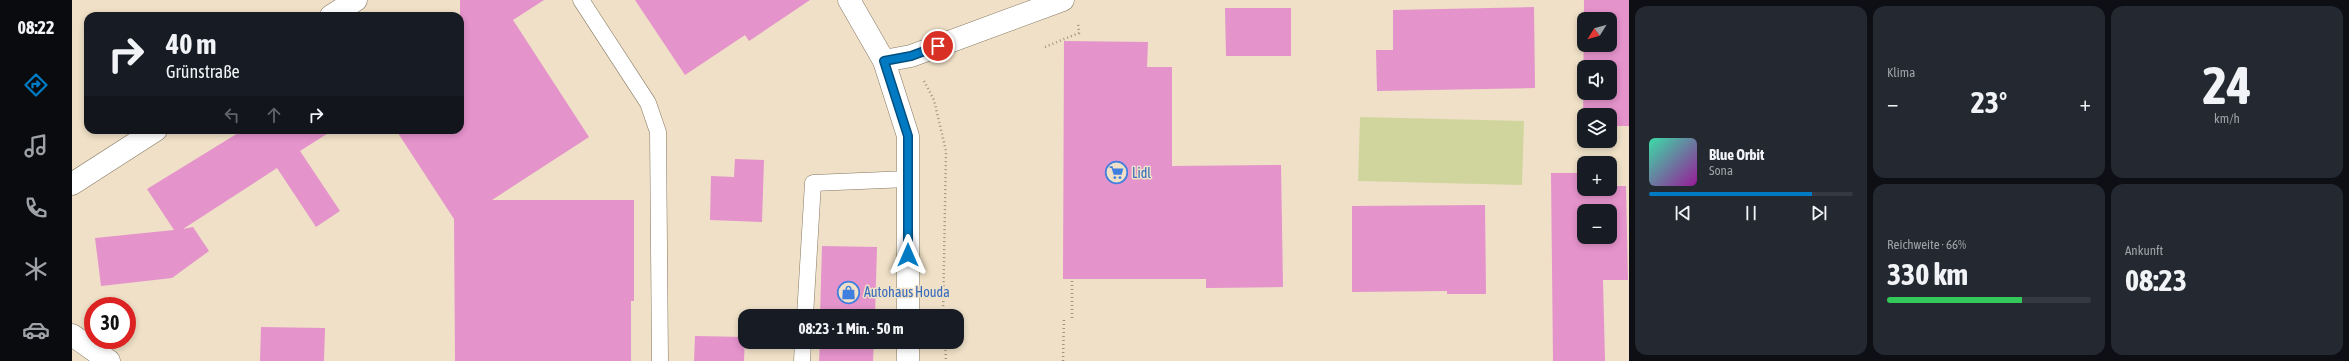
<!DOCTYPE html>
<html lang="de">
<meta charset="utf-8">
<style>
:root{--surface:#171b24;--page:#242831;--text:#f1f3f6;--muted:#9ea1a6;--line:#363941;--accent:#007ac3}
body{margin:0;font-family:"Asap Condensed",sans-serif;background:var(--page);color:var(--text);height:100vh;display:flex;flex-direction:column;font-size:15px;white-space:nowrap}
*{box-sizing:border-box;margin:0}
p{font-size:13px;color:var(--muted)}
.icon{flex:none;width:22px;height:22px;fill:none;stroke:currentColor;stroke-width:2;stroke-linecap:round;stroke-linejoin:round}
.map{position:relative;flex:1;overflow:hidden}
.sheet{display:flex;flex-direction:column;gap:6px;padding:6px;background:#0d0f14;width:720px}
.sheet>*{flex:none}
.banner{position:absolute;left:12px;top:12px;width:380px;height:122px;border-radius:12px;box-shadow:0 2px 6px #0003;background:#171b24;color:var(--text);overflow:hidden}
.needle{width:26px;rotate:233deg}
.buttons{position:absolute;left:1505px;top:12px;display:grid;gap:8px}
.buttons a{display:grid;place-items:center;width:40px;height:40px;border-radius:8px;background:var(--surface);box-shadow:0 2px 6px #0003;font-size:20px}
.speed{position:absolute;left:12px;top:297px;display:flex;gap:8px;font-size:20px;font-weight:700;text-align:center}
.speed>*{display:grid;place-content:center;width:52px;height:52px;border-radius:50%;background:var(--surface);box-shadow:0 2px 6px #0003;line-height:1}
.speed .limit{border:6px solid #d22;background:#fff;color:#111}
.pin{position:absolute;display:grid;place-items:center;width:34px;height:34px;color:#fff;margin:-17px;border:2px solid #fff;border-radius:50%;box-shadow:0 1px 4px #0007}
.me{position:absolute;width:44px;margin:-22px;rotate:0deg;stroke-linejoin:round;filter:drop-shadow(0 0 3px #0008)}
.turn{display:flex;align-items:center;gap:14px;height:84px;padding:0 16px;font-size:18px}
.turn .icon{width:52px;height:52px;stroke-width:2.5}
.turn b{display:block;font-size:28px;line-height:34px}
.lanes{display:flex;align-items:center;height:38px;padding:0 16px;background:#0003;justify-content:center;gap:20px;direction:ltr}
.lanes .off{opacity:.35}
.big{font-size:30px;font-weight:700;line-height:1.1}
.sheet .widget{flex:1;display:flex;flex-direction:column;justify-content:center;gap:6px;min-width:0;padding:0 14px;border-radius:12px;background:var(--page)}
.sheet .dial{align-items:center;gap:0}
.dial b{font-size:52px;line-height:1}
.song{display:flex;align-items:center;gap:12px}
.cover{width:48px;height:48px;border-radius:6px;background:linear-gradient(135deg,hsl(160 70% 55%),hsl(300 70% 35%))}
.played{height:4px;border-radius:2px;background:linear-gradient(90deg,var(--accent) 80%,var(--line) 80%)}
.keys{display:flex;justify-content:space-around;direction:ltr}
.heat{display:flex;justify-content:space-between;align-items:center;font-size:22px;direction:ltr}
.charge{height:6px;border-radius:3px;background:linear-gradient(90deg,#34c759 66%,var(--line) 0)}
.sheet .tiles{flex:1;display:grid;gap:6px;grid-template-columns:repeat(3,1fr)}
.widget:first-child{grid-row:span 2}
.trip{position:absolute;left:666px;top:309px;width:226px;height:40px;border-radius:12px;background:var(--surface);box-shadow:0 2px 6px #0003;font-weight:700;line-height:40px;text-align:center}
main{display:flex;flex:1;min-height:0}
.menu{display:flex;flex-direction:column;width:72px;justify-content:space-around;align-items:center;background:#090b0e;color:var(--muted)}
.menu .icon{width:28px;height:28px}
.menu .current{color:var(--accent)}
.menu b{font-size:18px;color:var(--text)}
.map>svg:first-child{display:block}
.green{fill:#d0d59d}
.building{fill:#e493cb;fill-rule:evenodd}
.lines{fill:none;stroke-linecap:round;stroke-linejoin:round}
.lane-casing{stroke:#867862;stroke-width:17}
.street-casing{stroke:#867862;stroke-width:23}
.secondary-casing{stroke:#867862;stroke-width:23}
.path{stroke:#9f9481;stroke-width:2.5;stroke-dasharray:1 3;stroke-linecap:butt}
.lane{stroke:#fff;stroke-width:16}
.street{stroke:#fff;stroke-width:22}
.secondary{stroke:#fff;stroke-width:22}
.route-casing{stroke:#004f7f;stroke-width:10}
.route{stroke:#007ac3;stroke-width:7}
.labels{text-anchor:middle;stroke-width:3;stroke-linejoin:round;paint-order:stroke}
.shop-label{font-size:14px;fill:#366cbe;stroke:#efe0c7;text-anchor:start}
</style>
<main>
<nav class="menu">
<b>08:22</b>
<svg class="icon current" aria-label="directions" viewBox="0 0 24 24"><path d="M12 3l9 9-9 9-9-9zM9 14v-3h6M13 9l2 2-2 2"/></svg>
<svg class="icon" aria-label="music" viewBox="0 0 24 24"><path d="M9 18V5l10-2v13"/><circle cx="6" cy="18" r="3"/><circle cx="16" cy="16" r="3"/></svg>
<svg class="icon" aria-label="phone" viewBox="0 0 24 24"><path d="M5 4h4l2 5-3 2q2 4 5 5l2-3 5 2v4C11 20 4 13 5 4z"/></svg>
<svg class="icon" aria-label="climate" viewBox="0 0 24 24"><path d="M12 3v18M4 7l16 10M4 17L20 7"/></svg>
<svg class="icon" aria-label="car" viewBox="0 0 24 24"><path d="M5 17H2v-5l4-1 3-4h7l3 4 3 1v5h-3M9 17h6M6 11h13"/><circle cx="7" cy="17" r="2"/><circle cx="17" cy="17" r="2"/></svg>
</nav>
<div class="map">
<svg width="1557" height="361" viewBox="0 0 1557 361">
<rect width="100%" height="100%" fill="#efe0c7"/>
<!-- green -->
<path class="green" d="M1288,117l164,4 -2,64 -164,-4z"/>
<!-- building -->
<g class="building">
<path d="M388,0h84l-31,20 76,117 -97,63h142v101h-3v60h-176l-1,-142 -58,-89h64z"/>
<path d="M563,0h175l-61,41 -4,-6 -60,40z"/>
<path d="M1512,0h45v126h-19v-11h-26l-1,10zM1512,19h26v26h-26zM1512,67h26v26h-26z"/>
<path d="M1462,7l1,81 -158,3 -1,-41h17v-40z"/>
<path d="M1153,8h66v48h-65z"/>
<path d="M992,41l84,1 -1,25h25v99l109,-1 2,122 -77,1v-9h-143z"/>
<path d="M171,130h90l-33,21 40,60 -24,16 -39,-59 -94,61 10,-2 16,24 -37,27 -71,8 -6,-48 79,-8 -27,-41z"/>
<path d="M663,159l29,1 -2,62 -52,-2 1,-44 23,1z"/>
<path d="M1479,173h33v16h26v-3h16l2,94h-25l2,81h-52zM1512,211h26v26h-26z"/>
<path d="M1413,205l1,89h-39v-3l-95,1v-86z"/>
<path d="M750,246l55,1 -2,69h-55z"/>
<path d="M189,327l64,1 -1,33h-64z"/>
<path d="M623,336l50,1 -1,24h-50z"/>
<path d="M748,342h54l-1,19h-54z"/>
</g>
<g class="lines">
<defs>
<g id="lane">
<path d="M509,0l67,103 10,29 2,229"/>
<path d="M733,316l8,-133 95,-4"/>
<path d="M730,361l1,-19"/>
</g>
<g id="street">
<path d="M777,0l35,61 24,75v180"/>
<path d="M259,16l25,-16"/>
<path d="M812,61l27,-5 152,-56"/>
<path d="M0,184l84,-54"/>
<path d="M836,342v19"/>
</g>
<path id="secondary" d="M0,335l37,26"/>
</defs>
<!-- lane casing -->
<use href="#lane" class="lane-casing"/>
<!-- street casing -->
<use href="#street" class="street-casing"/>
<!-- secondary casing -->
<use href="#secondary" class="secondary-casing"/>
<!-- path -->
<g class="path">
<path d="M973,47l34,-14 -1,-10"/>
<path d="M852,81l10,19 12,51 -3,165"/>
<path d="M1000,318v-39"/>
<path d="M873,342l1,19"/>
<path d="M991,361l1,-43"/>
</g>
<!-- lane -->
<use href="#lane" class="lane"/>
<!-- street -->
<use href="#street" class="street"/>
<!-- secondary -->
<use href="#secondary" class="secondary"/>
</g>
<g class="lines">
<defs>
<path id="route" d="M836,255v-119l-24,-75 27,-5 27,-10"/>
</defs>
<!-- route casing -->
<use href="#route" class="route-casing"/>
<!-- route -->
<use href="#route" class="route"/>
</g>
<!-- icons -->
<defs>
<symbol id="supermarket-ring" viewBox="-11 -11 22 22"><circle r="9.5" fill="#efe0c7" stroke="#3f7fe0" stroke-width="1.5"/><path d="M-6-5.5h2.5l.6 2H6L4.5 2H-2.5L-4.4-4H-6ZM-1.5 3.2a1.3 1.3 0 1 0 .1 0ZM3 3.2a1.3 1.3 0 1 0 .1 0Z" fill="#3f7fe0"/></symbol>
<symbol id="shop-ring" viewBox="-11 -11 22 22"><circle r="9.5" fill="#efe0c7" stroke="#3f7fe0" stroke-width="1.5"/><path d="M-5-2.5h2.3a2.7 3.5 0 0 1 5.4 0H5L5.5 6h-11ZM-1.5-2.5h3a1.5 2.3 0 0 0-3 0Z" fill="#3f7fe0"/></symbol>
</defs>
<g fill-rule="evenodd">
<use href="#supermarket-ring" x="1032" y="160" width="25" height="25"/>
<use href="#shop-ring" x="764" y="280" width="25" height="25"/>
</g>
<g class="labels">
<!-- shop labels -->
<g class="shop-label">
<text x="1060" y="178">Lidl</text>
<text x="792" y="297">Autohaus Houda</text>
</g>
</g>
</svg>
<div class="buttons">
<a><svg class="needle" viewBox="-14 -14 28 28"><path d="M0-13l5 13h-10z" fill="#e53935"/><path d="M0 13l5-13h-10z" fill="#9ea1a6"/></svg></a>
<a><svg class="icon" aria-label="sound" viewBox="0 0 24 24"><path d="M4 9h4l5-4v14l-5-4H4zM17 9q2 3 0 6"/></svg></a>
<a><svg class="icon" aria-label="layers" viewBox="0 0 24 24"><path d="M12 4l9 5-9 5-9-5zM3 14l9 5 9-5"/></svg></a>
<a>+</a>
<a>−</a>
</div>
<div class="speed"><div class="limit">30</div></div>
<div class="pin" style="left:866px;top:46px;background:#d93025"><svg class="icon" aria-label="arrive" viewBox="0 0 24 24"><path d="M6 21V4h12l-3 4 3 4H6"/></svg></div>
<svg class="me" style="left:836px;top:255px" viewBox="-20 -20 40 40"><path d="M0-17L14 15 0 8-14 15z" fill="#007ac3" stroke="#fff" stroke-width="4"/></svg>
<div class="trip">08:23 · 1 Min. · 50 m</div>
<div class="banner">
<div class="turn"><svg class="icon" aria-label="right" viewBox="0 0 24 24"><path d="M7 20v-9h11M14 6l5 5-5 5"/></svg><div><b>40 m</b>Grünstraße</div></div>
<div class="lanes"><svg class="icon off" aria-label="left" viewBox="0 0 24 24"><path d="M17 20v-9H6M10 6l-5 5 5 5"/></svg><svg class="icon off" aria-label="ahead" viewBox="0 0 24 24"><path d="M12 20V5M6 11l6-6 6 6"/></svg><svg class="icon" aria-label="right" viewBox="0 0 24 24"><path d="M7 20v-9h11M14 6l5 5-5 5"/></svg></div>
</div>
</div>
<section class="sheet">
<div class="tiles">
<div class="widget">
<div class="song"><i class="cover"></i><div><b>Blue Orbit</b><p>Sona</p></div></div>
<div class="played"></div>
<div class="keys"><svg class="icon" aria-label="previous" viewBox="0 0 24 24"><path d="M18 5L8 12l10 7zM5 5v14"/></svg><svg class="icon" aria-label="pause" viewBox="0 0 24 24"><path d="M8 5v14M16 5v14"/></svg><svg class="icon" aria-label="next" viewBox="0 0 24 24"><path d="M6 5l10 7-10 7zM19 5v14"/></svg></div>
</div>
<div class="widget"><p>Klima</p>
<div class="heat"><a>−</a><b class="big">23°</b><a>+</a></div>
</div>
<div class="widget dial"><b>24</b><p>km/h</p></div>
<div class="widget"><p>Reichweite · 66%</p><b class="big">330 km</b><div class="charge"></div></div>
<div class="widget"><p>Ankunft</p><b class="big">08:23</b></div>
</div>
</section>
</main>
